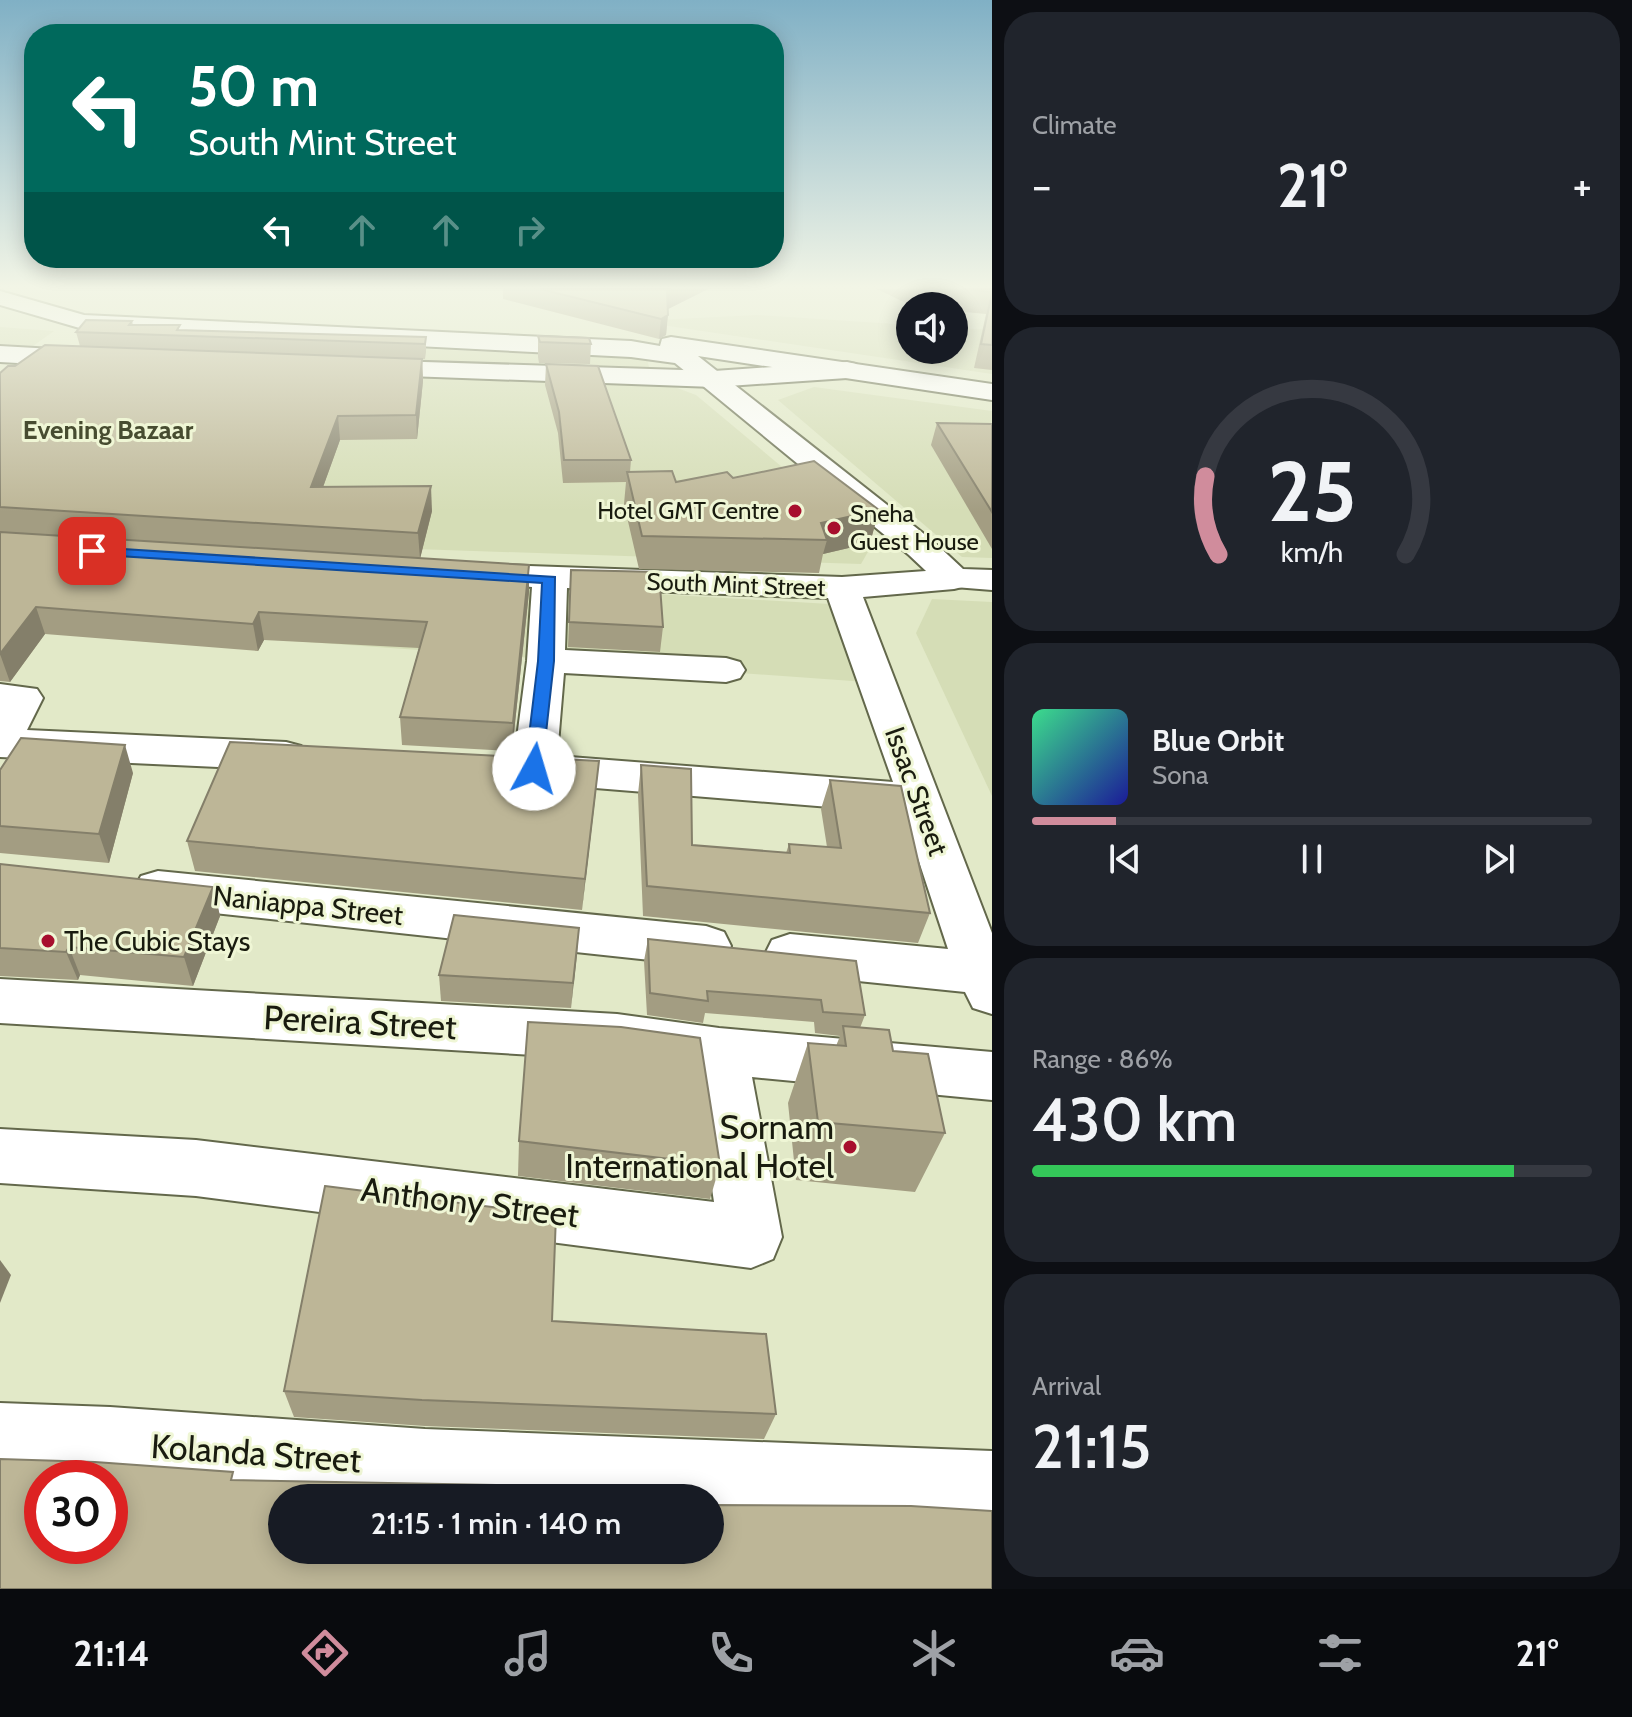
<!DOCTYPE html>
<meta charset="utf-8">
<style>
:root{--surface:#171b24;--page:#20242c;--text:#f1f3f6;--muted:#9ea1a6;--line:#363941;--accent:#d08c9c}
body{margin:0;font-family:Cabin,sans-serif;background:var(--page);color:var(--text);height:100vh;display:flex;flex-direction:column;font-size:30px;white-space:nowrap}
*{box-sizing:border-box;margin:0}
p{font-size:26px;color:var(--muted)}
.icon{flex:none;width:44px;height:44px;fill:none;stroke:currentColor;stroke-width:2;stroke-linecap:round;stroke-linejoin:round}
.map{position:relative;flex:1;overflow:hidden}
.drawer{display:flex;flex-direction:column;gap:12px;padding:12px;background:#0d0f14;width:640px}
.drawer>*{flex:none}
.banner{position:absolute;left:24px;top:24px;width:760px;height:244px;border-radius:32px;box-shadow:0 4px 20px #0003;background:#00695c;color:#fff;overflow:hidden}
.controls{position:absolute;left:896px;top:292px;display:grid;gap:16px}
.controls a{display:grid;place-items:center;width:72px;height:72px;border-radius:50%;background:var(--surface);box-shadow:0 4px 20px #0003;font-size:40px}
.speed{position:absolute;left:24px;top:1460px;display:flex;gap:16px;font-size:40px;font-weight:700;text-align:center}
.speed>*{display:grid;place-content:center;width:104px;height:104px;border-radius:50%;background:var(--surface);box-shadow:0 4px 20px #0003;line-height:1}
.speed .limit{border:12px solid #d22;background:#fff;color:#111}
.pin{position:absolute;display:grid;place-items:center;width:68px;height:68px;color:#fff;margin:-34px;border-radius:16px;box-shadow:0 4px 12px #0006}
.me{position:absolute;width:88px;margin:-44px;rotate:6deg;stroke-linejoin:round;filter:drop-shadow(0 0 6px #0008)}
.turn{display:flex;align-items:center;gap:28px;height:168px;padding:0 32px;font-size:36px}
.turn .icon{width:104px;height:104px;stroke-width:2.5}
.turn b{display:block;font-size:56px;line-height:68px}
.lanes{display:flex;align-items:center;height:76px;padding:0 32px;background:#0003;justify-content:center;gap:40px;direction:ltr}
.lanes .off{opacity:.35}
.big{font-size:60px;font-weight:600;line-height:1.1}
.drawer .widget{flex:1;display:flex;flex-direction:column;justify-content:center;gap:12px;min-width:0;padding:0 28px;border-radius:32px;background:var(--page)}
.drawer .dial{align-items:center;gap:0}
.dial svg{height:208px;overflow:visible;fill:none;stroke:var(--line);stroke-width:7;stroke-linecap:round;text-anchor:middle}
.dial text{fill:var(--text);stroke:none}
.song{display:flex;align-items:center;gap:24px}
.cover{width:96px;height:96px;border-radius:12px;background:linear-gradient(135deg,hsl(150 70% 55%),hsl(240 70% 35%))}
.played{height:8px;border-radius:4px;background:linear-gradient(90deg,var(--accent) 15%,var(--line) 15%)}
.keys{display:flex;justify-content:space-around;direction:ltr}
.heat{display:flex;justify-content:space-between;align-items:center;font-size:44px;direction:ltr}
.charge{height:12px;border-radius:6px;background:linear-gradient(90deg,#34c759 86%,var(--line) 0)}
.trip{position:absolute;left:268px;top:1484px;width:456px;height:80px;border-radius:40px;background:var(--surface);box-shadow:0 4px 20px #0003;font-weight:600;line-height:80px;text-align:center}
.tabs{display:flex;height:128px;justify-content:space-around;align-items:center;background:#090b0e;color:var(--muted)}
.tabs .icon{width:56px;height:56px}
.tabs .current{color:var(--accent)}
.tabs b{font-size:36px;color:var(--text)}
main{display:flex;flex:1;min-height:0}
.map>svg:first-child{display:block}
.built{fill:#d5ddb6}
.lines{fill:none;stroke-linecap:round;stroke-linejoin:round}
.minor-casing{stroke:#63684b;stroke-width:4}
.secondary-casing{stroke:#63684b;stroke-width:4}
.minor{fill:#fff;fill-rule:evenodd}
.secondary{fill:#fff;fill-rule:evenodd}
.wall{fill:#a39d82}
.shaded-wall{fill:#847f6a}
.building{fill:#bdb697;stroke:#847f6a;stroke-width:2;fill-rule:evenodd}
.route{fill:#1a73e8;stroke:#114b97;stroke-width:2}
.poi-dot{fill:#a70f2d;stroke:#eff6d5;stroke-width:3}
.labels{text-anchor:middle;stroke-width:6;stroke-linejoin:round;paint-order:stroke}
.far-poi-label{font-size:24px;fill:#191b0f;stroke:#eff6d5;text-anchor:end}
.far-street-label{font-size:24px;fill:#191b0f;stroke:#eff6d5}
.far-neighbourhood-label{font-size:26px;font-weight:bold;fill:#474c30;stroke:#eff6d5}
.street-label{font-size:28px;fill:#191b0f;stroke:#eff6d5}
.poi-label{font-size:28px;fill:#191b0f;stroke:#eff6d5;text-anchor:start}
.near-street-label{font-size:34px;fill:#191b0f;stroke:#eff6d5}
.near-poi-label{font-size:34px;fill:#191b0f;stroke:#eff6d5;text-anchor:end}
</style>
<main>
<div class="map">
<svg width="992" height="1589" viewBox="0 0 992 1589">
<rect width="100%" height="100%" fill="#e2e9c8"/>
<!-- built -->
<g class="built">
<path d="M757,315l153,10v25h44v-22l38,2v44l-357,-53z"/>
<path d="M0,327l54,4 -21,15 -33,-2z"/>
<path d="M92,334l555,25 3,12 -576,-22z"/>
<path d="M60,363l609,22 27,10 177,148 -12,21 -861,-29v-127z"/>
<path d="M814,387l178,24v147l-30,-1 -184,-157z"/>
<path d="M0,556l864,50 30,78 -894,-64z"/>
<path d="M932,599l60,3v194l-76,-163z"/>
</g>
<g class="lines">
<defs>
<g id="minor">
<path d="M0,346l89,5 9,3 4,5 -4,5 -9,3 -89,-5z"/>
<path d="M362,360l352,11 133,-9 9,2 4,6 -4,6 -9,2 -133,9 -361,-13 -4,-6 4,-6z"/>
<path d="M469,564l373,13 112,-8 12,3 5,7 -5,7 -12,3 -91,8 129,336v81l-19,-6 -8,-16 -175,-18 -18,-6 -7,-14 7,-14 18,-6 158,15 -45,-136 -369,-30 -15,-4 -6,-10 14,-108 5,-74 -75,-6 -5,-7 5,-7zM567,588l261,10 65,184 -336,-26 7,-83 162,9 14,-4 5,-8 -5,-8 -14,-4 -161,-8z"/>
<path d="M0,684l37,5 6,9 -16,32 259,12 15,4 6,10 -6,10 -15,4 -286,-13z"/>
<path d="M158,871l548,55 18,6 7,14 -7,14 -18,6 -548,-59 -17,-5 -7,-13 7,-13z"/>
<path d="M0,979l617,35 102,14 273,24v48l-240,-23 30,160 -9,22 -22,9 -555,-72 -196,-13v-54l196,11 518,62 -19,-131 -78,-11 -617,-37z"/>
<path d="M0,1403l110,4 315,22 567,22v74l-282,-12v-15h-330l-270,-20 -110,-3z"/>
</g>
<path id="secondary" d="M0,291l84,24 547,26 29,5 2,-7 9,-2 321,47v16l-294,-44 235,185 30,28 29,1v20l-50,-4 -33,-31 -234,-192 -44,-6 -548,-28 -83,-24z"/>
</defs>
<!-- minor casing -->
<use href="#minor" class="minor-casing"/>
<!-- secondary casing -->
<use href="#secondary" class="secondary-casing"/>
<!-- minor -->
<use href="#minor" class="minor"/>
<!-- secondary -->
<use href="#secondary" class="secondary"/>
</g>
<!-- wall -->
<g class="wall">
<path d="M503,289h205l-40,20 -2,26 -7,4 -156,-40z"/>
<path d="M877,289h115v81l-18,-2 12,-54 -32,-3v-5h-42z"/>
<path d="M132,321l1,4 47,5 246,7v15l-1,7h-3l1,22 -6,58 -77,1 -17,47 109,24 -12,47 109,34 -17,159 -110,-6 -2,-28 19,-69 -155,-8 -6,11 -213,-17 -35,48 -10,-1v-308l15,-7 65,-20 -4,-14z"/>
<path d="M538,336l53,8 -1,20 -51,-1 -1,-6z"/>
<path d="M546,364l85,96 -1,12 46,10 57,-4 146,32 -9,33 -47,11 -4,19 -180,-4 -15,-65 2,-22 -63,1 -5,-50 -13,-48z"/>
<path d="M937,423l55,1v125l-61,-104z"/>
<path d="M571,570l92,57 -3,25 -92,-5z"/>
<path d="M599,761l-17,149 -387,-39 -8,-30z"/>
<path d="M641,765l51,80 94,8 3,-9 38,3 -6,-38 9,-29 100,133 -12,30 -275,-27 -5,-122z"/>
<path d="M0,770l133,3 -24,90 -109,-10z"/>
<path d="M0,864l213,23 7,29 -27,70 -113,-11 -2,5 -78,-4z"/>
<path d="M579,928l-8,80 -130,-7 -2,-26z"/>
<path d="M648,939l217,76 -5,13 33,23 52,82 -30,59 -119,-12 -8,-77 20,-60 28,3 4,-10 -25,-3 -1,-11 -109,-9 -2,10 -56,-8 -3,-54z"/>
<path d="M519,1141l201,24 -10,34 -192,-23z"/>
<path d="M284,1391l492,23 -12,25 -339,-13 -131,-9z"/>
</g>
<!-- shaded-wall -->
<g class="shaded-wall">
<path d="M671,289h37l-42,21 1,-19z"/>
<path d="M668,315l-2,20 -7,4 2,-20z"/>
<path d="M422,359l1,22 -6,58 -1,-24z"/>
<path d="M338,416l2,24 -26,72 -3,-25z"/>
<path d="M431,486l1,25 -12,48 -2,-26z"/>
<path d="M879,510l-9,33 -47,11 4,-14 -6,-17z"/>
<path d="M529,565v27l-17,159 1,-28z"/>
<path d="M36,607l9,27 -35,48 -10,-28z"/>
<path d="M259,612l5,28 -6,11 -5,-27z"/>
<path d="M125,745l8,28 -24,90 -10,-29z"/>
<path d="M599,761l-3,30 -14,119 3,-31z"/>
<path d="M213,887l7,29 -27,70 -9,-29z"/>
<path d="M579,928l-2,26 -6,54 2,-25z"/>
<path d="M69,947l11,28 -2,5 -12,-28z"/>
<path d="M0,1260l11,15 -11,28z"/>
</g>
<!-- building -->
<g class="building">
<path d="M540,289h131l-4,2 1,24 -7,4z"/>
<path d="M962,289h30v3z"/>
<path d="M992,293v52l-11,-1z"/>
<path d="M86,320l46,1 -3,4h51l-3,5 249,7 -1,7 -349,-12z"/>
<path d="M538,336l51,2 2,6 -51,-2z"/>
<path d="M45,345l377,14 -6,56 -78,1 -27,71 120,-1 -13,47 -418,-26v-134l8,-7h7z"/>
<path d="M546,364l52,2 33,94h-67l-5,-48z"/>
<path d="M937,423l55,1v88z"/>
<path d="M814,461l65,49 -58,13 6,17 -185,-4 -15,-64 45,-1 4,11 51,-10 6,6z"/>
<path d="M0,532l529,33 -16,158 -113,-6 27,-95 -168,-10 -6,12 -217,-17 -36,47z"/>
<path d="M571,570l88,2 4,55 -94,-5z"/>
<path d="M21,738l104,7 -26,89 -99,-8v-56z"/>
<path d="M230,742l369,19 -14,118 -398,-38z"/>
<path d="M641,765l50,4 1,76 98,8 -1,-9 52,4 -11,-68 71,6 29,127 -283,-27z"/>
<path d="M0,864l213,23 -29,70 -115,-10 -3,5 -66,-4z"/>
<path d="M454,915l125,13 -6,55 -134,-8z"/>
<path d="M648,939l208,22 9,54 -42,-3 -2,-12 -114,-9 1,10 -58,-8z"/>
<path d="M528,1022l93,5 79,11 20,127 -201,-24z"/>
<path d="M843,1026l46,4 4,21 35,3 17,79 -127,-11 -10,-79 38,3z"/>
<path d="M325,1186l231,29 -4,106 214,13 10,80 -354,-14 -138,-9z"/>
<path d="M0,1459l95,3 138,10 -2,8 365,7v11h-314v52h428v-45l201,1 81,5v78h-992zM42,1478h68v68h-68z"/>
</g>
<!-- sky -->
<linearGradient id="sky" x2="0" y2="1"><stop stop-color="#80b0c5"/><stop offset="0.56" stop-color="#f2f5e6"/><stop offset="1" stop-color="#f2f5e6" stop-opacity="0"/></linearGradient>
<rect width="992" height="512" fill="url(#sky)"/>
<!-- route -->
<path class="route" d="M92,547l463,30 -1,84 -12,108 -8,6 -9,-6 13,-108 4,-78 -455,-29v-6z"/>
<!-- markers -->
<g class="poi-dot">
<circle cx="795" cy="511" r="8"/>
<circle cx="834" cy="528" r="8"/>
<circle cx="48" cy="941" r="8"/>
<circle cx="850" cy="1147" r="8"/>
</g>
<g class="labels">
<!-- far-poi labels -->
<g class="far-poi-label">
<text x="779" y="519">Hotel GMT Centre</text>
<text x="850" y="522" text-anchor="start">Sneha<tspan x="850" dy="28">Guest House</tspan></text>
</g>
<!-- far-street labels -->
<g class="far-street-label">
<text transform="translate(736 585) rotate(2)" y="8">South Mint Street</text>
</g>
<!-- far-neighbourhood labels -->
<g class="far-neighbourhood-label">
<text x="108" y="439">Evening Bazaar</text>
</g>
<!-- street labels -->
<g class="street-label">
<text transform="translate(917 791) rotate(70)" y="10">Issac Street</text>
<text transform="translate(308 905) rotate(6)" y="10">Naniappa Street</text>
</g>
<!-- poi labels -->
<g class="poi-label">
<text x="64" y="951">The Cubic Stays</text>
</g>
<!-- near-street labels -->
<g class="near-street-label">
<text transform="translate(360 1022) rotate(3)" y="12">Pereira Street</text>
<text transform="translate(470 1202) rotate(7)" y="12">Anthony Street</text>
<text transform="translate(256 1453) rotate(4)" y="12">Kolanda Street</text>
</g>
<!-- near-poi labels -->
<g class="near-poi-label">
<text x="834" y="1139">Sornam<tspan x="834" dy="39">International Hotel</tspan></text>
</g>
</g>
</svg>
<div class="controls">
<a><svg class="icon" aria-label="sound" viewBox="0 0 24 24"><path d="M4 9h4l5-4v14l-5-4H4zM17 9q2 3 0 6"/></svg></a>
</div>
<div class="speed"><div class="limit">30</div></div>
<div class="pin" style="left:92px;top:551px;background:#d93025"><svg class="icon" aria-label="arrive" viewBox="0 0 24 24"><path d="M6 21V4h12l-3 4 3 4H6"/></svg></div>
<svg class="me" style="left:534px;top:769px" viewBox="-20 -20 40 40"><circle r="19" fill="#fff"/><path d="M0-13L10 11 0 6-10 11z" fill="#1a73e8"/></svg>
<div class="trip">21:15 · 1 min · 140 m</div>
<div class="banner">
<div class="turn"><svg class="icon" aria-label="left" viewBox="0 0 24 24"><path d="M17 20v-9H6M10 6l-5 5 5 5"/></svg><div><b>50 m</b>South Mint Street</div></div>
<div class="lanes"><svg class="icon" aria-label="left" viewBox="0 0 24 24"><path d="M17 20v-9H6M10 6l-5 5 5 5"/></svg><svg class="icon off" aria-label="ahead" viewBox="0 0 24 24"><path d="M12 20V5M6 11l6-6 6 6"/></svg><svg class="icon off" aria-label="ahead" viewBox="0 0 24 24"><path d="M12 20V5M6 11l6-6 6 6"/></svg><svg class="icon off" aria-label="right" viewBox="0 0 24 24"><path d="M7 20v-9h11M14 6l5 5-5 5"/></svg></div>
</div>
</div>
<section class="drawer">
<div class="widget"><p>Climate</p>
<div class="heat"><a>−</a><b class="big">21°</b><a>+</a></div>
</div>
<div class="widget dial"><svg viewBox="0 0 100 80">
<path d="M14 69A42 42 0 1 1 86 69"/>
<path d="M14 69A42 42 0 0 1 9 39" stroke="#d08c9c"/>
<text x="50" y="56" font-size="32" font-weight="700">25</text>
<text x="50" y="72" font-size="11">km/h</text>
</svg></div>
<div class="widget">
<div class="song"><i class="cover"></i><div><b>Blue Orbit</b><p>Sona</p></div></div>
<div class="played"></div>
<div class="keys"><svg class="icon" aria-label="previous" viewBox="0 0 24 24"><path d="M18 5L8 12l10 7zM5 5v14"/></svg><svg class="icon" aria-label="pause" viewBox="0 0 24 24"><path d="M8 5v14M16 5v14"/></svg><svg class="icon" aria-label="next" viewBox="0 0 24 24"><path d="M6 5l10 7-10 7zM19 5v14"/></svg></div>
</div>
<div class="widget"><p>Range · 86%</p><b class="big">430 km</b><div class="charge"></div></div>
<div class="widget"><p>Arrival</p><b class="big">21:15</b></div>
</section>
</main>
<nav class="tabs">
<b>21:14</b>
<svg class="icon current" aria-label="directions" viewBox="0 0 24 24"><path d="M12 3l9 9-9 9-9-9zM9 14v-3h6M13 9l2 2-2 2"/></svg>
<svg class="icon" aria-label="music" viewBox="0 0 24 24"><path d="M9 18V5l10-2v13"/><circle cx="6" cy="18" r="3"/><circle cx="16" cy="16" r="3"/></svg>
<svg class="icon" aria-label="phone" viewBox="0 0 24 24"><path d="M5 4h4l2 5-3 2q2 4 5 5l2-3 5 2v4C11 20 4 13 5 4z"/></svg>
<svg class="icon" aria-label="climate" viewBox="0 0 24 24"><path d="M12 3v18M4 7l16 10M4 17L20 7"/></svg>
<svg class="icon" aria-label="car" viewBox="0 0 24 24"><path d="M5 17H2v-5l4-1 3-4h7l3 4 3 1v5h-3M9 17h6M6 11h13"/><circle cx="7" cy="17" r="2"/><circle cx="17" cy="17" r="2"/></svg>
<svg class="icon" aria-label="filters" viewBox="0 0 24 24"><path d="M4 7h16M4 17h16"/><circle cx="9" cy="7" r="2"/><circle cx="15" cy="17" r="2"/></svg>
<b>21°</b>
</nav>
